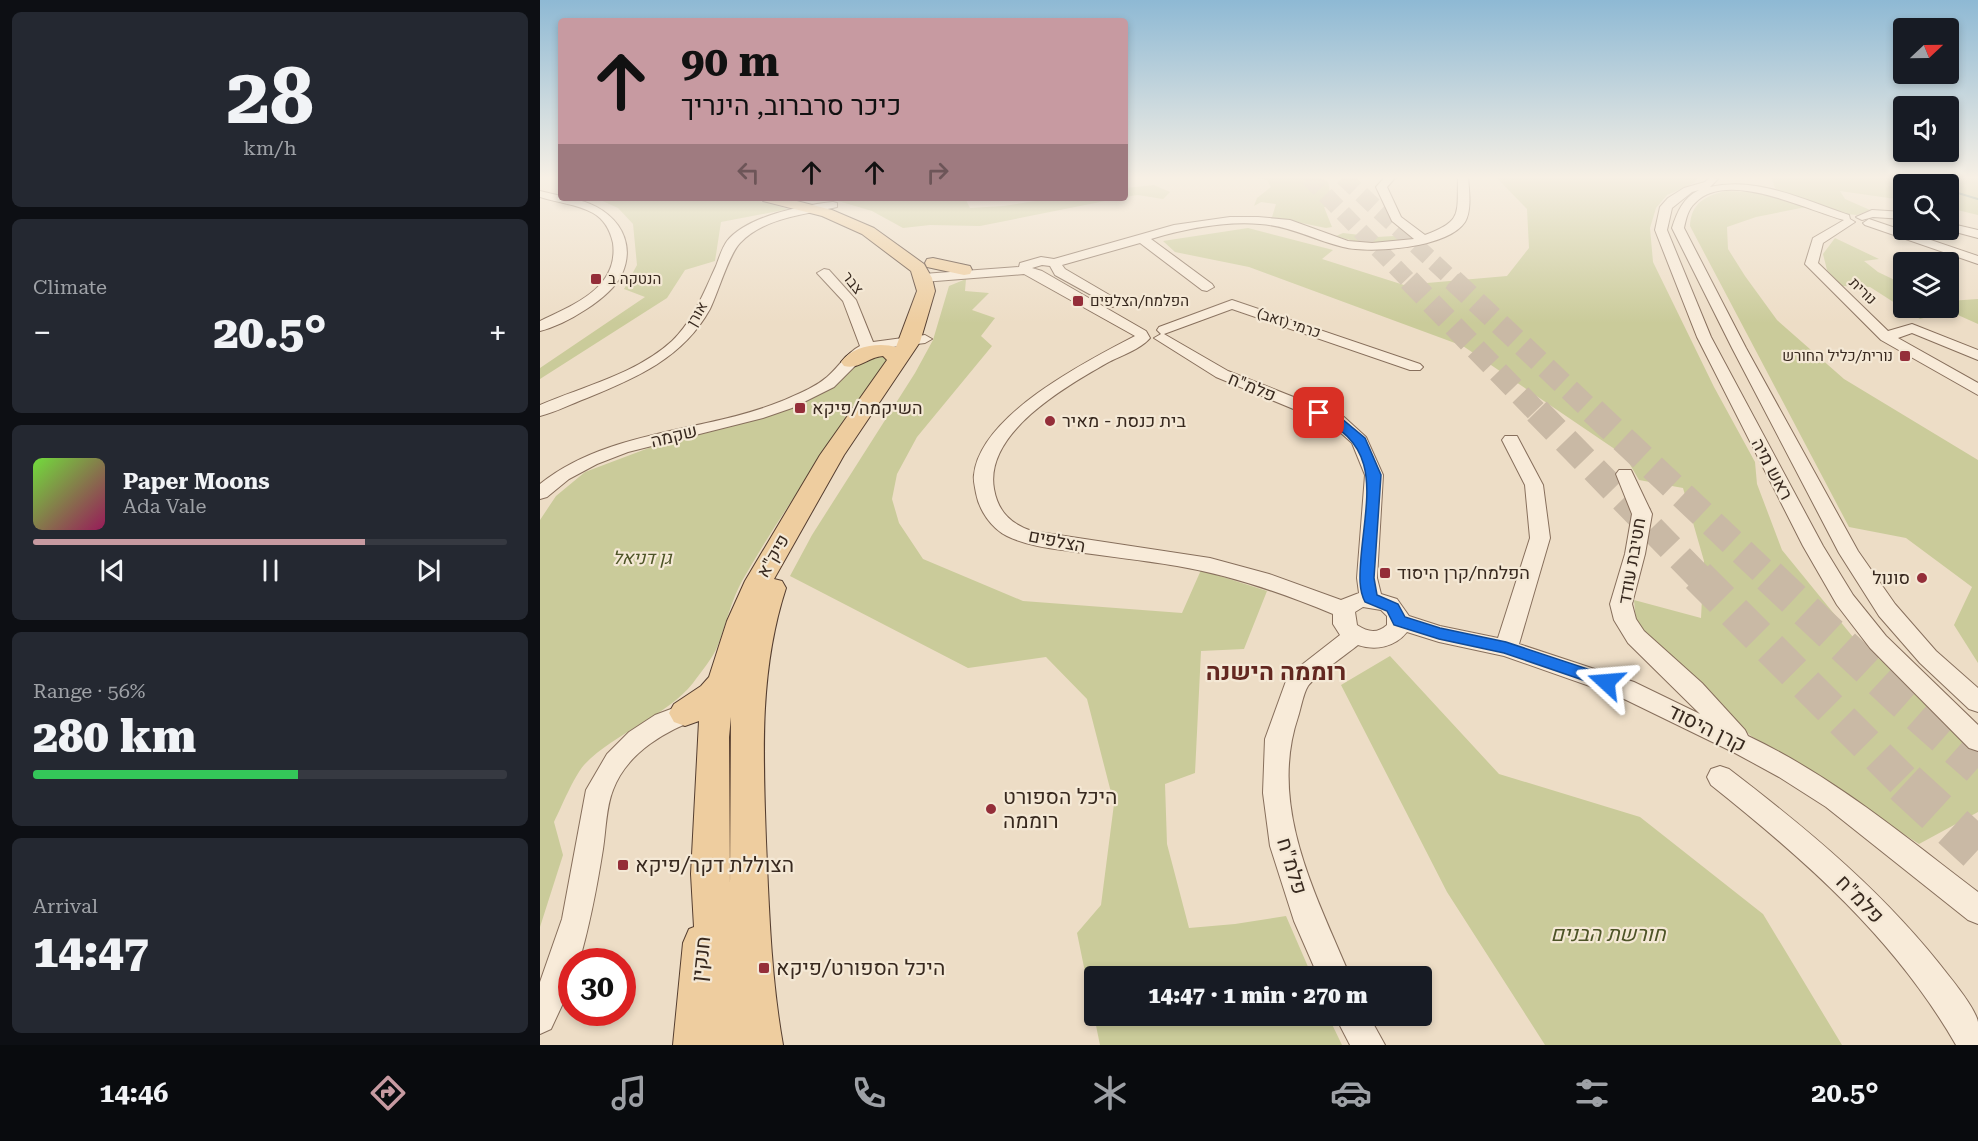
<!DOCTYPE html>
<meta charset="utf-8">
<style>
:root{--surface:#171b24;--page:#242831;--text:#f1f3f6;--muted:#9ea1a6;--line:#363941;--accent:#c79aa1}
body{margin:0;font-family:"Roboto Serif",Heebo,serif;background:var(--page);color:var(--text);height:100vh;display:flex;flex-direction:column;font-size:22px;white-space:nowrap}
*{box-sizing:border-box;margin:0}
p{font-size:20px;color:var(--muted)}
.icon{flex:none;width:33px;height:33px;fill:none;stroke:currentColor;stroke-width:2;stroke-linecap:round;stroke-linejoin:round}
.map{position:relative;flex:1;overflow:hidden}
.panel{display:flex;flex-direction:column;gap:12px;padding:12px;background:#0d0f14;width:540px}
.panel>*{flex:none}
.hud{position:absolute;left:18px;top:18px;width:570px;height:183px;border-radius:6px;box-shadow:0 3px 9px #0003;background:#c79aa1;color:#111;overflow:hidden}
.needle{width:39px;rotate:68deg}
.fabs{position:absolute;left:1353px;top:18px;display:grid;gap:12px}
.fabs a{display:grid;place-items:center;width:66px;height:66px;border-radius:6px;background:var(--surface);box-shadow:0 3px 9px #0003;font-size:30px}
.speed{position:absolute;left:18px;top:948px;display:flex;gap:12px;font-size:30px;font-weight:700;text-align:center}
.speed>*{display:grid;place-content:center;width:78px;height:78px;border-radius:50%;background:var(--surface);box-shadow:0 3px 9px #0003;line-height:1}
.speed .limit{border:9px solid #d22;background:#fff;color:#111}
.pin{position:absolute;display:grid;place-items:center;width:51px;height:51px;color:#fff;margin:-26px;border-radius:12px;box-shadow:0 3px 9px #0006}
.me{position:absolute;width:66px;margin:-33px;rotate:289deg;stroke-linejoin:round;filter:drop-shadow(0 0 4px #0008)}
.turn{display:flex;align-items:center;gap:21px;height:126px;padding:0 24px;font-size:27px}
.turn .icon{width:78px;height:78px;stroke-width:2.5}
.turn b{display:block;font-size:42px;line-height:51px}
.lanes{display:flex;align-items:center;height:57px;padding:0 24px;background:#0003;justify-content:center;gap:30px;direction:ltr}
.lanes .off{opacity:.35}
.big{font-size:45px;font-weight:800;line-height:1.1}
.panel .tile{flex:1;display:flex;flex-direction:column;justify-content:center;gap:9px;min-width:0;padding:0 21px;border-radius:9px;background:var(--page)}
.panel .dial{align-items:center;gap:0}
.dial b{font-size:78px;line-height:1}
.song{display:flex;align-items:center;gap:18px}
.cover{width:72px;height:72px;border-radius:9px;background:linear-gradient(135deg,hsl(100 70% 55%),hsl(330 70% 35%))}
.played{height:6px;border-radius:3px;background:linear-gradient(90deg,var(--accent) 70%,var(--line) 70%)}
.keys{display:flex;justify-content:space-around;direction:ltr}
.heat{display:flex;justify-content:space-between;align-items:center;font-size:33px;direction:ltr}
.charge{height:9px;border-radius:4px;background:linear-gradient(90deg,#34c759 56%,var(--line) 0)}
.trip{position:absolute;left:544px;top:966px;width:348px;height:60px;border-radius:6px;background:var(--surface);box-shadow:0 3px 9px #0003;font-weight:800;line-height:60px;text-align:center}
.tabs{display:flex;height:96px;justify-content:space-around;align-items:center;background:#090b0e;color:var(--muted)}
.tabs .icon{width:42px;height:42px}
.tabs .current{color:var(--accent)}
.tabs b{font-size:27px;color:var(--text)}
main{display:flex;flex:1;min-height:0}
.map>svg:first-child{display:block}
.green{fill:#cacb9a}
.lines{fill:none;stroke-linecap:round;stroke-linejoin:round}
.stream{stroke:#6e8e83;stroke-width:2}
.highway-tunnel-far4{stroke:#c9b9a5;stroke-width:17;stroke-dasharray:17 8;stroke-linecap:butt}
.highway-tunnel-far3{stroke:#c9b9a5;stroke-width:22;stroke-dasharray:22 10;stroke-linecap:butt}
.highway-tunnel-far2{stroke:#c9b9a5;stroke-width:27;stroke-dasharray:27 14;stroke-linecap:butt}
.highway-tunnel-far1{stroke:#c9b9a5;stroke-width:34;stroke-dasharray:34 17;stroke-linecap:butt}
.highway-tunnel{stroke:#c9b9a5;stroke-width:43;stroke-dasharray:43 22;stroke-linecap:butt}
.minor-casing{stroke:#876f5c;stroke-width:2}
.major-casing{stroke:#553e30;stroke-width:2}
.minor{fill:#f8ebd9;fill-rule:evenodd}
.major{fill:#eecd9f;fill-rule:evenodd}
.route{fill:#1a73e8;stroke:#114b97;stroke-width:1.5}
.poi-dot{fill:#942e39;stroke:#f4e8d5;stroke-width:2}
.labels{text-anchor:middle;stroke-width:4.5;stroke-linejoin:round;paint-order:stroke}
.far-poi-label{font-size:15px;fill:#38291f;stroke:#f4e8d5;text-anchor:start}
.far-street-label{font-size:15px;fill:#38291f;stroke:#f4e8d5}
.street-label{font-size:18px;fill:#38291f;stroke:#f4e8d5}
.poi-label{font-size:18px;fill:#38291f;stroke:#f4e8d5;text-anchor:start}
.park-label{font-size:18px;font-style:italic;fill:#4d5427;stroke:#f4e8d5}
.near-street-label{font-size:21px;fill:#38291f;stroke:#f4e8d5}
.near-poi-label{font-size:21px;fill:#38291f;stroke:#f4e8d5;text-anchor:start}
.near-park-label{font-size:21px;font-style:italic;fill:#4d5427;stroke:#f4e8d5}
.district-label{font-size:24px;font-weight:bold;fill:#632720;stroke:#f4e8d5}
</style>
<main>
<section class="panel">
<div class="tile dial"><b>28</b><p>km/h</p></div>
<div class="tile"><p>Climate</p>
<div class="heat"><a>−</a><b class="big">20.5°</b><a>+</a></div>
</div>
<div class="tile">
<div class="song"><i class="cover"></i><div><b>Paper Moons</b><p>Ada Vale</p></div></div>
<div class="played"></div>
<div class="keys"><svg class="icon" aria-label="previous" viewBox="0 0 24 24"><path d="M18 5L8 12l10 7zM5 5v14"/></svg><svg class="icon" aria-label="pause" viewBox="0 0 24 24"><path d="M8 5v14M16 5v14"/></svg><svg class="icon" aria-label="next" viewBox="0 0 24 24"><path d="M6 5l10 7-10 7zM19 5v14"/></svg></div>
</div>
<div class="tile"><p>Range · 56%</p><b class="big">280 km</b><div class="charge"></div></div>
<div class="tile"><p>Arrival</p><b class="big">14:47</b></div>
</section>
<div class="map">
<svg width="1438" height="1045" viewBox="0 0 1438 1045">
<rect width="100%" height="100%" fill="#edddc6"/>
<!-- green -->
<g class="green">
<path d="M713,177h67l8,5 5,25h-9l8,20 -6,1 -54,-11 4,-13 -15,-2 -7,4 3,-8 14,-11 -4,-7z"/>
<path d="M956,177h203l-5,6 -27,12 -11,13 -6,20 3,34 61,125 41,75 2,22 25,66 75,92 26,20 95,93v57l-59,32 -168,-108 -97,-94 -18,-21 -2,-21 67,18 3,-57 -21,-73 -44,-8 -14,-24 -162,-110 -214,-79 -74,-15 -12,-11 85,-13 85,22 -11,9 82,26 103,-9 22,-28 -2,-39z"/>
<path d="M1231,177h207v38l-29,-7 -1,-24h-44l-1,16 -63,-9 5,8 25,11 -13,5 -11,-1 -66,-23 -5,-3z"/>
<path d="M614,185l16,7 -7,7 -25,-4 -13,2v-9z"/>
<path d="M1186,191l28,1 52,15 -50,10 -29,10 1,22 17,27 32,44 67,59 134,81v203l-24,-38 18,-38 -66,-49 -57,-11 -159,-301c1,-23 15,-30 36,-35z"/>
<path d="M56,198h153l40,11 -68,13 -6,39 -30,9 -18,28 -127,81v-11l105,-71 -21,-8 13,-24 -4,-41 -15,-16z"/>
<path d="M288,198h137l5,10 33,-2 52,-8h65l-140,28 -50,-1 -27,3 -31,-17z"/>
<path d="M803,233l34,4 33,-2c-13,17 -56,7 -74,1z"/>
<path d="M1295,238l44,21 -15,2 14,11 25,12 1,24h44l1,-7 29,-2v25l-29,-13 -29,8 -50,-32 -29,-1 -14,-16 -4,-16z"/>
<path d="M426,279l-1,12 24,2 -17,17 23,8 -14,18 11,10 -75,91 -20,37 -5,25 7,24 24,36 100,42 159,12 19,-43 66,21 -23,58 -43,2 -6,122 -30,11 2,60 22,84 46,-4 51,-8 26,60h-217v40h233l14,29h-242l-23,-112 24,-28 13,-101 -27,-105 -41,-42 -78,11 -178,-92 22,-41 103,-162 18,-33 16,-54z"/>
<path d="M345,353l5,9c-52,71 -104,142 -148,219 -11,20 -16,43 -24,64 -5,13 -17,27 -25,38 -26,33 -79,50 -109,82 -11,13 -22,41 -30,57l9,33 -23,72v-407l16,-24 29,-24 69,-26 141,-41 41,-21 19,-22z"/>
<path d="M850,656l109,118 141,43 123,97 79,131h-297l-98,-153 -106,-207z"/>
</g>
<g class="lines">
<!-- stream -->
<g class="stream">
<path d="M1374,177l19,7"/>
<path d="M1408,190l30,9"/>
</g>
<!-- highway-tunnel-far4 -->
<g class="highway-tunnel-far4">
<path d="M768,177l102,105"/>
<path d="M803,177l112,105"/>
</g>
<!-- highway-tunnel-far3 -->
<g class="highway-tunnel-far3">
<path d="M869,280l129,133"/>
<path d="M913,280l141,133"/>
</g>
<!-- highway-tunnel-far2 -->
<g class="highway-tunnel-far2">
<path d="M997,411l163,167"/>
<path d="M1053,411l177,167"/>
</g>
<!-- highway-tunnel-far1 -->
<g class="highway-tunnel-far1">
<path d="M1158,576l209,209"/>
<path d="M1229,576l132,124 77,68"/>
</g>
<!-- highway-tunnel -->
<path class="highway-tunnel" d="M1365,783l73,67"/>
<defs>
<g id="minor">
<path d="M845,177h11l-9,10 14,30 24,18c38,-14 32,-21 33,-58h10c1,13 4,33 -3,45 -17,26 -94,32 -122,25 -29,-7 -53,-21 -83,-23 -36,-3 -75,5 -109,15l61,45 2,3 -7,4 -5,-1 -62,-47 -78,22 3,4 53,31 2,3 -7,4 -58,-32 -5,-9 -8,-1 -10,3 10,3 104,60 4,7c-9,11 -30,18 -43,25 -42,24 -123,70 -113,126 4,23 17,35 38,42l178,27 59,16 72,26 18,-7 -2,-15 8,-103 -13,-32 -20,-18 -116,-48 -62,-39 7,-4 -4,-4 2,-3 73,-27 188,64 3,3 -3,3h-10l-178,-61 -68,25 64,37 116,46 22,20 17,38 -6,103 4,16 16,5 12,17 31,10 58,12 32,-100 -5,-53 -23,-45 3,-4h12l26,49 7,53 -31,106 115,38 66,32 -72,-71 -14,-23 -4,-16 15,-50 7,-40 -16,-40 3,-4h12l21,44 -7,40 -13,50 4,15 8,12 58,52 43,47 3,6c85,40 156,100 230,156v32l-10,-4 -142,-113 -47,-30 -44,-24 -117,-57 -114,-40 -65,-14 -32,-10c-12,15 -31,19 -49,13 -11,9 -43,31 -50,41 -5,8 -7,22 -10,31 -30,89 18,178 52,259h-32l-24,-55 -24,-75 -7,-53 2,-54 21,-58 4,-7 50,-39 -7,-11v-10c-51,-21 -102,-39 -156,-48 -36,-6 -72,-10 -108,-15 -21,-3 -44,-6 -62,-15 -16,-8 -28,-26 -31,-43 -1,-6 -3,-13 -2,-18 6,-60 113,-114 161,-139l-111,-62 -101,8 -7,-4 7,-4 96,-7 1,-4 21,-6 13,2 120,-34 56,-8h28l32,3 58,21 24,2 42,-4 -22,-18 -16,-34zM823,607l18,3 6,6v9c-10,9 -19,7 -30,0l-2,-13z"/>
<path d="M1170,177l8,2 -8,8c46,-11 95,13 139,28l1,4 5,3 -32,21 -5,20 70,68 24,-7 66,26v10l-66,-27 -14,5 80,45v12l-97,-55 -76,-76 8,-26 31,-18c-38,-10 -117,-51 -149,-17 -7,6 -9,16 -11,25l62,120 112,203 37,53 41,47 42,37v24l-9,-3 -49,-46 -41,-47 -40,-63 -107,-205 -60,-120c5,-16 11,-30 27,-38l-7,2 -20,16 -5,22 44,107 112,209 30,49 33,41 92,89v26l-9,-3 -99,-100 -33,-43 -34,-59 -106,-209 -42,-107 5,-23 8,-9 16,-10 21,-6z"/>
<path d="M0,191l21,5v2c40,0 80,33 61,76 -11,24 -57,51 -82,57v-10c33,-16 79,-33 73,-78 -3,-13 -8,-23 -20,-30 -16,-9 -35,-10 -53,-16z"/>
<path d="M293,202l4,1v4c-33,8 -72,10 -97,36 -11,11 -22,50 -30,66 -27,49 -74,69 -123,89 -16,6 -31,14 -47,18v-11c44,-19 96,-31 132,-64 21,-20 32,-49 44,-75 3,-8 6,-18 11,-25 20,-25 76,-36 106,-39z"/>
<path d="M1332,210l32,2v7l-31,-2 -11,3 -6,-3z"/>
<path d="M1329,219l109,37v8l-113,-39 -2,-2z"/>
<path d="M1408,223l30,7v8l-30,-8z"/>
<path d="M284,269l5,1 27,30 17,42 52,-7 7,4 -7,4 -40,5 -17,5 -34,34 -42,21 -29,10 -135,34 -31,12 -28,15 -22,18 -7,2v-15c69,-55 163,-51 242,-83 16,-7 32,-13 45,-24 12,-10 19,-24 33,-31l-17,-45 -26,-28z"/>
<path d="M155,700l9,3 3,7 -3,7c-36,12 -77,35 -91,73 -7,17 -7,40 -10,59 -6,38 -13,75 -24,113h-7v22l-21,45 -11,5v-52l22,-63 24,-129 21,-36 22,-22 26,-17z"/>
<path d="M1180,766l9,3c81,62 158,126 220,207 8,10 27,34 29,46 0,7 0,16 0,23h-22c-61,-106 -151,-185 -245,-260l-4,-8 4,-8z"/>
<path d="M795,1016h34l16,29h-35z"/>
</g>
<g id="major">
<path d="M221,198h24l47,12 42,18 50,36 8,14 3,13 -15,51 -76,113 -70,124 8,2 4,7c-27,83 -23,166 -20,253 3,69 5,136 17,204h-110l10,-102 6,-14 5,-2 -3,-53 8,-153 -14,5 -11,-4 -5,-9 5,-9 27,-18 8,-9 18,-56 18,-40 75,-126 67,-95 -4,-4c-15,1 -24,14 -39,10l-3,-4c11,-16 38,-20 55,-15l21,-56 -6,-20 -49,-37 -40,-18 -59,-15zM191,717l-1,168 -1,-148z"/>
<path d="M393,258l37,8 2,4 -2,4 -6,1 -37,-8 -2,-4 2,-4z"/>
</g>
</defs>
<!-- minor casing -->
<use href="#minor" class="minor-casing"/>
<!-- major casing -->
<use href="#major" class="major-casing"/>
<!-- minor -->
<use href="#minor" class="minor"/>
<!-- major -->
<use href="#major" class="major"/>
</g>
<!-- sky -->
<linearGradient id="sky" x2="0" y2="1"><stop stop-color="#8eb9d4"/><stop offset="0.55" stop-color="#f7f0e5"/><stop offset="1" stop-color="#f7f0e5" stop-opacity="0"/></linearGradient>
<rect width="1438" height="323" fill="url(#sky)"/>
<!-- route -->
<path class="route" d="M779,410l23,9 23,19 16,37 -7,103 3,17 21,9 7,13 35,11 66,14 106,35 2,5 -2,4 -6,2 -102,-35 -65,-14 -45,-14 -7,-14 -22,-9c-7,-13 -5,-30 -4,-45 5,-60 23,-113 -46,-141l-2,-3z"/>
<!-- markers -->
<g class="poi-dot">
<rect x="50" y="273" width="12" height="12" rx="3"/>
<rect x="532" y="295" width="12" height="12" rx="3"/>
<rect x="1359" y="350" width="12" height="12" rx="3"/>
<rect x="254" y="402" width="12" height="12" rx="3"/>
<circle cx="510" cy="421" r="6"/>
<rect x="839" y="567" width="12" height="12" rx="3"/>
<circle cx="1382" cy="578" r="6"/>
<circle cx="451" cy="809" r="6"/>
<rect x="77" y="859" width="12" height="12" rx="3"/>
<rect x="218" y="962" width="12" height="12" rx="3"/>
</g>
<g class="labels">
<!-- far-poi labels -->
<g class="far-poi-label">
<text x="68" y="284">הנטקה ב</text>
<text x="550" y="306">הפלמח/הצלפים</text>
<text x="1353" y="361" text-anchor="end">נורית/כליל החורש</text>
</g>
<!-- far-street labels -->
<g class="far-street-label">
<text transform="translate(313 283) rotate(52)" y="5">צבר</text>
<text transform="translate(1323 291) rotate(44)" y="5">נורית</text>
<text transform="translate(157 314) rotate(-60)" y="5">אורן</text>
<text transform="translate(749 323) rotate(18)" y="5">כרמי (זאב)</text>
</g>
<!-- street labels -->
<g class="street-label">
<text transform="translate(712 387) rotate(22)" y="6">פלמ"ח</text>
<text transform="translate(134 436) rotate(-14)" y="6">שקמה</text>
<text transform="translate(1232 469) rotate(62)" y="6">ראש מיה</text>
<text transform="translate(517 541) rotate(11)" y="6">הצלפים</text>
<text transform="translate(233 556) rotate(-60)" y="6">פיק"א</text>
<text transform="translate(1092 561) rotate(-80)" y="6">חטיבת עודד</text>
</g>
<!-- poi labels -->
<g class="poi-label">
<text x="272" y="414">השיקמה/פיקא</text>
<text x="522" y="427">בית כנסת - מאיר</text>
<text x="857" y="579">הפלמח/קרן היסוד</text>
<text x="1370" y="584" text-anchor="end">סונול</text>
</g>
<!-- park labels -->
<g class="park-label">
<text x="102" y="564">גן דניאל</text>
</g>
<!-- near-street labels -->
<g class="near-street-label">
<text transform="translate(1167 728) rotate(26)" y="7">קרן היסוד</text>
<text transform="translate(752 866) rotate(73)" y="7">פלמ"ח</text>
<text transform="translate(1320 899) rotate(46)" y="7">פלמ"ח</text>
<text transform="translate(161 959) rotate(-84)" y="7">חנקין</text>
</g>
<!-- near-poi labels -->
<g class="near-poi-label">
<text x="463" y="804">היכל הספורט<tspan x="463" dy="24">רוממה</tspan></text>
<text x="95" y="872">הצוללת דקר/פיקא</text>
<text x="236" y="975">היכל הספורט/פיקא</text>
</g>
<!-- near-park labels -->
<g class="near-park-label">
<text x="1068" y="941">חורשת הבנים</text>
</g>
<!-- district labels -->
<g class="district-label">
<text x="736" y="680">רוממה הישנה</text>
</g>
</g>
</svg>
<div class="fabs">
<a><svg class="needle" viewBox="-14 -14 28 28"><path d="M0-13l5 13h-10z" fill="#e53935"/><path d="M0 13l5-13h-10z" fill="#9ea1a6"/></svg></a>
<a><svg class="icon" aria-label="sound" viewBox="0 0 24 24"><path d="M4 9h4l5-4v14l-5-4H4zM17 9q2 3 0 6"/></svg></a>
<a><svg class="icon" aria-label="search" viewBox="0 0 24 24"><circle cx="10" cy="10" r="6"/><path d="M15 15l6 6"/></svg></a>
<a><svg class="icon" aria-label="layers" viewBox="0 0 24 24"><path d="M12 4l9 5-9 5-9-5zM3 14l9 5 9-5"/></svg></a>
</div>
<div class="speed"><div class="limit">30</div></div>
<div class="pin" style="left:779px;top:413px;background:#d93025"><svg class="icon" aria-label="arrive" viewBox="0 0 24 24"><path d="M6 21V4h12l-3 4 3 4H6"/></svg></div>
<svg class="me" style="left:1066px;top:682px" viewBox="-20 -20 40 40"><path d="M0-17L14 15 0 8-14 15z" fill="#1a73e8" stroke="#fff" stroke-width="4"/></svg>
<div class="trip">14:47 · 1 min · 270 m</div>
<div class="hud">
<div class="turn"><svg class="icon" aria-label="ahead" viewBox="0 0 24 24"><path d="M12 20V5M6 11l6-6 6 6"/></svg><div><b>90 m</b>כיכר סרברוב, הינריך</div></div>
<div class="lanes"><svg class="icon off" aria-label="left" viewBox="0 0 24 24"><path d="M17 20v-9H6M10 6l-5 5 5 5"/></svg><svg class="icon" aria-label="ahead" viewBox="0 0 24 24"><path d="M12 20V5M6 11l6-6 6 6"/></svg><svg class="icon" aria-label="ahead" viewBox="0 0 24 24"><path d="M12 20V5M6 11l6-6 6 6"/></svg><svg class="icon off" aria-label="right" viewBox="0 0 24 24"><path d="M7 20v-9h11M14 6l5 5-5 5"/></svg></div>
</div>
</div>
</main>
<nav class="tabs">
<b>14:46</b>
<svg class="icon current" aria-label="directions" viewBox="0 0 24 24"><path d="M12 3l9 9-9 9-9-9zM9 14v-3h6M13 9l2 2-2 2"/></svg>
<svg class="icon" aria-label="music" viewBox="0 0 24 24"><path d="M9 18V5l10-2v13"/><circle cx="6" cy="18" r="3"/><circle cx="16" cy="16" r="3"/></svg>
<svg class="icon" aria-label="phone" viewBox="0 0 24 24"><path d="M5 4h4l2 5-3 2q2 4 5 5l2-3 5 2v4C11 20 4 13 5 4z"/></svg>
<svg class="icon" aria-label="climate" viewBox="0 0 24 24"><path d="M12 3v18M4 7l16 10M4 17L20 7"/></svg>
<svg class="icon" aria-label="car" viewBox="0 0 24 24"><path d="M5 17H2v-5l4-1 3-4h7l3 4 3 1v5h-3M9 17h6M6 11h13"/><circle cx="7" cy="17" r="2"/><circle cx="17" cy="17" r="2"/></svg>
<svg class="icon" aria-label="filters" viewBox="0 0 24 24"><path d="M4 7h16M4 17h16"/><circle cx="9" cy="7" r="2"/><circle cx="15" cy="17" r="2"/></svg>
<b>20.5°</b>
</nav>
